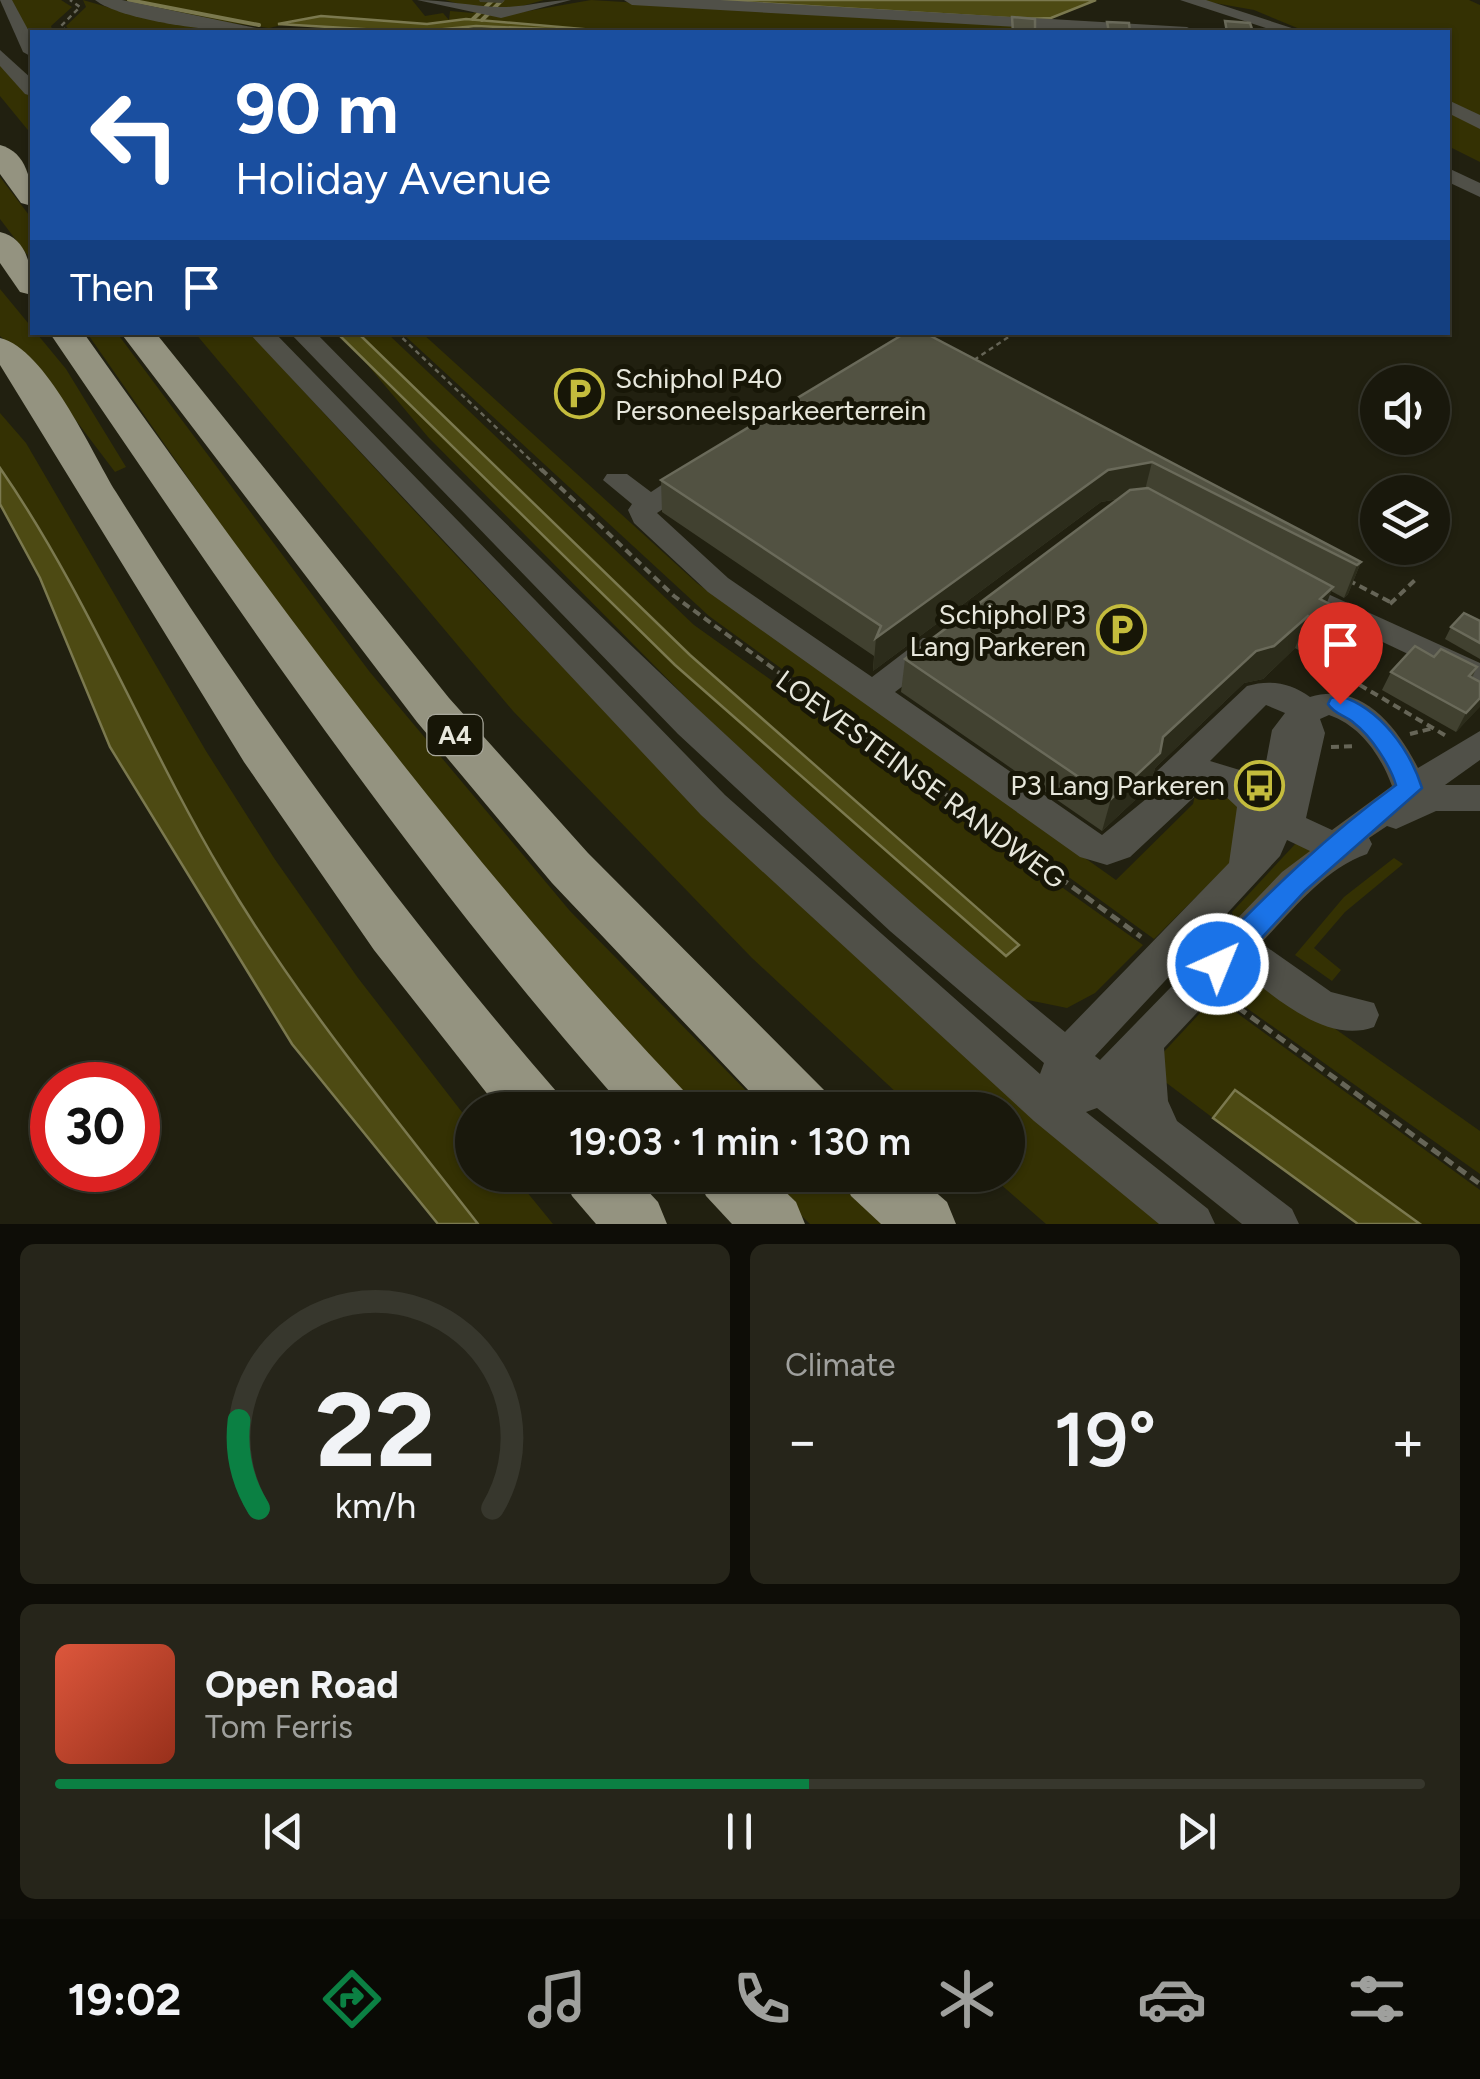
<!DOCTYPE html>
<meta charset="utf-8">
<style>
:root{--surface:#19180c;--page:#26251a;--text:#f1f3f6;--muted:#9fa09d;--line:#37372d;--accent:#0b8043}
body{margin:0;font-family:Figtree,sans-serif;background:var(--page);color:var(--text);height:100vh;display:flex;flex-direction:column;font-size:38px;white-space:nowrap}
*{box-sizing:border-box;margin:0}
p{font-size:32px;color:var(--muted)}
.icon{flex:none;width:55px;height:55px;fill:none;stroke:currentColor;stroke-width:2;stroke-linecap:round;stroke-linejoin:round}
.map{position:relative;height:1224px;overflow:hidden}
.drawer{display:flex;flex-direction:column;gap:20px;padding:20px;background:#0e0d07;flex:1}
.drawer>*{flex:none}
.top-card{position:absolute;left:30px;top:30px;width:1420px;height:305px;border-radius:0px;box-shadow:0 2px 8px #0004,0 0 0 2px var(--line);background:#1a4fa0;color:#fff;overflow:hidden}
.controls{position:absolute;left:1360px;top:365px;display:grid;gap:20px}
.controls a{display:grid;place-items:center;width:90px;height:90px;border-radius:50%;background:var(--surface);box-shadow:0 2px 8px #0004,0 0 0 2px var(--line);font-size:50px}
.speed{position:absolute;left:30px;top:1062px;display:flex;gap:20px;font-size:50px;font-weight:700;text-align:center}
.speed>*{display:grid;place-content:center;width:130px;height:130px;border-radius:50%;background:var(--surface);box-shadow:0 2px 8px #0004,0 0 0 2px var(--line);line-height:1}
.speed .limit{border:15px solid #d22;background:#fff;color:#111}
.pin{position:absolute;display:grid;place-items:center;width:85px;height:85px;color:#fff;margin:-102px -42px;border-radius:50% 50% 50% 0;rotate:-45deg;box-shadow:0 0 10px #0007}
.pin .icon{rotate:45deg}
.me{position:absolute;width:110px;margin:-55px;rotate:44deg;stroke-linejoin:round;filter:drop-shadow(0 0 8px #0008)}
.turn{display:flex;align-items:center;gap:35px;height:210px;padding:0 40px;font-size:45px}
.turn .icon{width:130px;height:130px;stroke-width:2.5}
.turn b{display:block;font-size:70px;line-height:85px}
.then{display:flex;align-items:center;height:95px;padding:0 40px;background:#0003;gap:20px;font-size:38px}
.big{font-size:75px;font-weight:600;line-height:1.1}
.drawer .card{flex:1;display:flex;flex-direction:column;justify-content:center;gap:15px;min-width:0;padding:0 35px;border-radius:15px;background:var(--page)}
.drawer .dial{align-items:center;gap:0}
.dial svg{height:260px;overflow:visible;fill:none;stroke:var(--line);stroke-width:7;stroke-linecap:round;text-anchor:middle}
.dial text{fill:var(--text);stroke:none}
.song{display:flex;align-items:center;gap:30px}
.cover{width:120px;height:120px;border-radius:15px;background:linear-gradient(135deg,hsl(10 70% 55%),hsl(10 70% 35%))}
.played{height:10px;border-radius:5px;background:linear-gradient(90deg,var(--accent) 55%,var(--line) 55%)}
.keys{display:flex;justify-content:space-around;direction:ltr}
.heat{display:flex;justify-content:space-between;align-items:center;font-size:55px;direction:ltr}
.drawer .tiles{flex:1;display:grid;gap:20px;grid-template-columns:1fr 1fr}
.card:last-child{grid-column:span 2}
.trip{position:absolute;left:455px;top:1092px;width:570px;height:100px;border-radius:50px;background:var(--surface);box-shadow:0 2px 8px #0004,0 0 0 2px var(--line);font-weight:600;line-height:100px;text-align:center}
.dock{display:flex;height:160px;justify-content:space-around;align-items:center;background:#0a0a05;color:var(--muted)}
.dock .icon{width:70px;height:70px}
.dock .on{color:var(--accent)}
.dock b{font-size:45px;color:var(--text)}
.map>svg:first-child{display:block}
.green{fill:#343103}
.water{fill:#4d4a13;stroke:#7b794f;stroke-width:2.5}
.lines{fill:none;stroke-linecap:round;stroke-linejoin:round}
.stream{stroke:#7b794f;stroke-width:4}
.path-far2{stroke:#666557;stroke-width:2.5;stroke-dasharray:5 4;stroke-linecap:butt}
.path-far1{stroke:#666557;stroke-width:4;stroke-dasharray:8 5;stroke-linecap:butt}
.path{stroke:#666557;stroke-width:5;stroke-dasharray:10 6;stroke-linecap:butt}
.minor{fill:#505048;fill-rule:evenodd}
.highway{fill:#949380;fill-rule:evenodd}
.wall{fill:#414130}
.shaded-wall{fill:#2c2c1b}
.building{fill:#525242;stroke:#6a6a5a;stroke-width:2.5}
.route{fill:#1a73e8;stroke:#114b97;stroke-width:2.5}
.labels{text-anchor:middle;stroke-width:10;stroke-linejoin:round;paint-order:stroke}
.shield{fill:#171607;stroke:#a9a89c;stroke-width:2.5}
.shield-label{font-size:25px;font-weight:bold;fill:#e7e7dc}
.poi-label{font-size:28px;fill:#e7e7dc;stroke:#171607;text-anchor:end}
.street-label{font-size:28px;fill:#e7e7dc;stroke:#171607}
</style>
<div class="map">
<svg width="1480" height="1224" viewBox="0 0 1480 1224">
<rect width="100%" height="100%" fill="#212010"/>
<!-- green -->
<g class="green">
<path d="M6,0h55l11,7 -21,19 2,6h-21v12z"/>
<path d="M83,0l45,13 111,19h-168l-5,-6 20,-19z"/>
<path d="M124,0h288l13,16 18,-3 6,7 1,-9 23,2 4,-4 -32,-9h99l-33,9 6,4 74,-13 529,32h-503l-151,-13 -39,5 -106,-8 -52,12 -79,-10z"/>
<path d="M1198,0h271l11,5v113l-32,-16v-70h-141l-53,-22z"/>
<path d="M0,61l32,35v39l-32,-39z"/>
<path d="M1448,111l32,17v34l-32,-16z"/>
<path d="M0,177l32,42v42l-32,-42z"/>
<path d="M0,289l66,80 60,98 -11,5 -72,-95 -43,-41z"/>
<path d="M87,333h30l252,338 201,240 195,199h-71l-310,-351z"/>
<path d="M195,333h55c288,314 580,624 914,891h-118l-56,-49h18v-65h-92l-17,-15 -147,-137 -239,-247z"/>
<path d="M358,333h29l307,292 449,320 -48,48 -28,15 -44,-9 -107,-89 -187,-169 -301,-304 -73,-87 320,315 344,280 -329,-290z"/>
<path d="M402,333h20l276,251 418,296 77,-76 5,-21 38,8 4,62 -86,86 -445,-323z"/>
<path d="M0,413l26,30 180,308 68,107 84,120 114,147v50h41l40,49h-75l-158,-198 -96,-149 -61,-108 -101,-201 -62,-100z"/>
<path d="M1298,841l16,10 -76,68 -5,-3 -1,-4z"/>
<path d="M1394,858l9,6 -58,48 -31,36 27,22 -9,11 -37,-26 49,-58z"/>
<path d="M1241,973h15l224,158v43l-246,-175 -3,-19z"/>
<path d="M1215,997l265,193v34h-60l-185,-134 -22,28 -53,-40 -1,-21z"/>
<path d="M760,1175h72l51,49h-73z"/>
</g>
<!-- water -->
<g class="water">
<path d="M706,0h390l-45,18 -28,1z"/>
<path d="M321,16l106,8 39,-5 151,13 -141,-6 -63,6 -135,-8z"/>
<path d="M337,333h21l332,322 329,290 -13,11 -331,-291z"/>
<path d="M0,468c88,127 144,273 223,406 74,125 166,236 255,350h-40l-146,-180 -182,-297 -70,-169 -40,-74z"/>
<path d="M1235,1090l185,134h-62l-145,-106z"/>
</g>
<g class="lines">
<!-- stream -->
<g class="stream">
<path d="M129,0l130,25"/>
<path d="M473,19l20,-19"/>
<path d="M482,20l20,-20"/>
</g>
<!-- path-far2 -->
<g class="path-far2">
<path d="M67,32l-6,-6 19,-19 -10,-7"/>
<path d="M396,332l147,140"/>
<path d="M974,360l42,-28"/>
</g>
<!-- path-far1 -->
<g class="path-far1">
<path d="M541,469l133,127 285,208"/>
<path d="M1348,580l44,23"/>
<path d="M1390,604l26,-25"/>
<path d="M1354,638l-28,27 122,72"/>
<path d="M1410,734l24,-6"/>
<path d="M1331,747l25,-1"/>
</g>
<!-- path -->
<g class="path">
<path d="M956,802l185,135"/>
<path d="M1225,998l255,186"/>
</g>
<!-- minor -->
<g class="minor">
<path d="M0,0h12l20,37v20l-9,-5z"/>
<path d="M95,0h27l153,32c-40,3 -150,-9 -180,-32z"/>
<path d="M417,0c28,0 54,6 81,7 24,1 49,-7 73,-7l-70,18z"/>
<path d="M624,0h96l467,27 9,5h-91l-473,-27z"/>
<path d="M1180,0h26l98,32h-26z"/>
<path d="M0,50l32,29v17l-7,-2 -25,-28z"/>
<path d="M1448,100l32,15v14l-32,-16z"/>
<path d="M1448,168l32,15v14l-32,-15z"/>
<path d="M248,332h26l451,463 315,279 4,-11 -154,-132 -212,-197 -389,-402h26c243,247 482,481 750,700l164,-169 8,-56 -18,-17 -13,-4 -76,71 -23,8 -27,-8 -372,-265 -74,-69 -6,-13 4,-6 -29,-24 4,-6h20l24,18 36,-24h20l4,6 -4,6 -50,33 71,65 144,99 51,-39h22l4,8 -4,8 -50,38 207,143 55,-45 -6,-9 5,-9 91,-86c23,-7 44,-3 63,11 51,-16 87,29 108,71l62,-37v29l-35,25h35v26h-44l-40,18 -9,-3 -18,12 3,6 -5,10c-43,15 -75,57 -106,89l70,49 43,11 5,12 -5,12c-49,18 -100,-32 -136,-58l-74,79 4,53 9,20 115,88 7,15h-57l-145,-116 -11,4 122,97 7,15h-56l-125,-103 -333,-306zM1266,705l19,8 -13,17 -11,59 -18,-18 -33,-10zM1329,715c32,11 52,41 63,71l-60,44 -26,-12 19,-85 -5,-14zM1287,840l23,11 -28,21 -50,52 -11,-4 59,-64zM1204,939l5,9 -109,112 -5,-4z"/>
<path d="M1308,585l172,78v25l-182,-86 -5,-7z"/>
</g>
<!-- highway -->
<g class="highway">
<path d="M0,145c27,7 32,37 32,61l-11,-3 -21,-29z"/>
<path d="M0,232c29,7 32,38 32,63l-12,-3 -20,-29z"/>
<path d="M49,332h34c188,265 378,524 601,759l9,19h-67c-215,-242 -395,-510 -577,-778z"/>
<path d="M120,332h35l294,366 139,155 237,238 9,19h-67l-215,-227 -135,-161z"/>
<path d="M0,338c46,11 91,113 116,154 132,211 277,411 440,599l9,19h-65l-126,-160 -130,-188 -244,-397z"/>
<path d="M563,1175h70l25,27 9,22h-71l-24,-28z"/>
<path d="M697,1175h71l28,27 9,22h-73l-26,-28z"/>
<path d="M842,1175h74l31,27 9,22h-75l-30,-28z"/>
</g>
</g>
<!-- wall -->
<g class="wall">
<path d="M479,0h26l-3,3 -22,-1z"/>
<path d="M907,332l454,230 -13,32 -4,4 -13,-7 -4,11 5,43 -16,15 -21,-12 -32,31 -19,4 -89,85 -5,18 -48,45 -201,-139 4,-33 214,-160 -18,3 -228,169 1,-15 -212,-144 -1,-32z"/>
<path d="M1480,621v38l-35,-20 6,-12z"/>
<path d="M1477,667l-5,11 8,28 -24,26 -74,-42 9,-18z"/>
</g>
<!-- shaded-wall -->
<g class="shaded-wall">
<path d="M1152,462l-8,32 -43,8 -228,169 3,-33 232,-168z"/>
<path d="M1361,562l-13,32 -4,4 13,-33z"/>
<path d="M1333,587l-13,33v-21z"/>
<path d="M1345,612l-13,33 -16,15 13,-33z"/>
<path d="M1308,616l-13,32 -32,31 -19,4 -89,85 -5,18 -48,45 9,-32 52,-62 93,-86z"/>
<path d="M1480,698v9l-24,25 10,-19z"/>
</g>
<!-- building -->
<g class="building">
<path d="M1012,17l23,2v13h-22z"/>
<path d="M1225,21l25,2 3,9h-26z"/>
<path d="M1107,22l22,1 1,9h-21z"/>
<path d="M907,332h16l438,230 -4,3 -205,-103 -44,8 -232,168 5,-12 -220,-146z"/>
<path d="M1148,488l185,99 -13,12 25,13 -16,15 -21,-11 -34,30 -18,5 -93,86 -3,16 -49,46 -206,-140 225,-169z"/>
<path d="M1464,613l16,8v22l-29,-16z"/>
<path d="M1415,646l19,11 7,-8 36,18 -8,9 11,6v16l-14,15 -75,-41z"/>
</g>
<!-- route -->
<path class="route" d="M1340,696c40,12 70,54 82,92l-117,103 -76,82 -11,3 -10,-3 -4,-9 4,-9c60,-62 119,-120 188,-170 -6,-20 -25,-49 -42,-62 -9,-8 -19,-8 -26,-19l3,-6z"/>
<!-- icons -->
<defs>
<symbol id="parking-ring" viewBox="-11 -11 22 22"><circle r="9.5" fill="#171607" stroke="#c4bc3d" stroke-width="1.5"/><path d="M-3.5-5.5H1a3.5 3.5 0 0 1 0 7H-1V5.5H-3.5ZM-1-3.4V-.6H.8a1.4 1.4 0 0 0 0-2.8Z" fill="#c4bc3d"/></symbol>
<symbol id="bus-ring" viewBox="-11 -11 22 22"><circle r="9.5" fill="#171607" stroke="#c4bc3d" stroke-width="1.5"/><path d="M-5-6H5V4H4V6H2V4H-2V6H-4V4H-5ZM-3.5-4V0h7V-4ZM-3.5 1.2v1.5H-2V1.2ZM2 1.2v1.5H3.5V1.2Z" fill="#c4bc3d"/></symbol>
</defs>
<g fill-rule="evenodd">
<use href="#parking-ring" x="552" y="366" width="55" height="55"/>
<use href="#parking-ring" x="1094" y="602" width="55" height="55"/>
<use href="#bus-ring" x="1232" y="758" width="55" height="55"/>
</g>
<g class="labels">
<!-- shield labels -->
<rect class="shield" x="427.5" y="715" width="55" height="40" rx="8"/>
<g class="shield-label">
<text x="455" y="744">A4</text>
</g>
<!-- poi labels -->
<g class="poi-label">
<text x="615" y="388" text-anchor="start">Schiphol P40<tspan x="615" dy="32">Personeelsparkeerterrein</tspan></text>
<text x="1086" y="624">Schiphol P3<tspan x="1086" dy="32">Lang Parkeren</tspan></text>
<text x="1225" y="795">P3 Lang Parkeren</text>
</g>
<!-- street labels -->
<g class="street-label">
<text transform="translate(921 779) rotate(36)" y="10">LOEVESTEINSE RANDWEG</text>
</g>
</g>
</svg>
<div class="controls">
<a><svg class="icon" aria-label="sound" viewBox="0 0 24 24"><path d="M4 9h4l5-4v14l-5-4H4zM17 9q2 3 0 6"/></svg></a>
<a><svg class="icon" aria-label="layers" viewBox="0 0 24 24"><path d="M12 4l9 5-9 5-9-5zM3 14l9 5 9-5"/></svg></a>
</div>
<div class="speed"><div class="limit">30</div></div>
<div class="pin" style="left:1340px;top:704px;background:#d93025"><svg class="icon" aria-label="arrive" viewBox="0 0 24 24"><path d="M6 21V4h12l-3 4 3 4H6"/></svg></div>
<svg class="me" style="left:1218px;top:964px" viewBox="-20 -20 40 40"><circle r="17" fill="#1a73e8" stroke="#fff" stroke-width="3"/><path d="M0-11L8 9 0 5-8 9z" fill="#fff"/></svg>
<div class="trip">19:03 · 1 min · 130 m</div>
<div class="top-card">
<div class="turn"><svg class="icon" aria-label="left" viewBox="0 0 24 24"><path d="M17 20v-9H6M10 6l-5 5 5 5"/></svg><div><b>90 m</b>Holiday Avenue</div></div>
<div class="then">Then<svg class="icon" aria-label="arrive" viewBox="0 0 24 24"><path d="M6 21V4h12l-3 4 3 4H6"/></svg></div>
</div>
</div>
<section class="drawer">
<div class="tiles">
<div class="card dial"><svg viewBox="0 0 100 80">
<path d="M14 69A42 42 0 1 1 86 69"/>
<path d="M14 69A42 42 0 0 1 8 42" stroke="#0b8043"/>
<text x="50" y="56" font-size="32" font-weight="700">22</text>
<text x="50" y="72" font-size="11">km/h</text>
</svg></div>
<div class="card"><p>Climate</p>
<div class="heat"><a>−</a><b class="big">19°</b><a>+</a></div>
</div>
<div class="card">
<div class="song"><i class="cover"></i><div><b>Open Road</b><p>Tom Ferris</p></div></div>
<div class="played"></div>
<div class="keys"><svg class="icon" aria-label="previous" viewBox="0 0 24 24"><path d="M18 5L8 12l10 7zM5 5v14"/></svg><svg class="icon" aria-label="pause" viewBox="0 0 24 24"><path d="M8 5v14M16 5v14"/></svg><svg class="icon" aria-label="next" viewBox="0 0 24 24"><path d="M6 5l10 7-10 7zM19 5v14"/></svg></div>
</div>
</div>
</section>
<nav class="dock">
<b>19:02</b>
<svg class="icon on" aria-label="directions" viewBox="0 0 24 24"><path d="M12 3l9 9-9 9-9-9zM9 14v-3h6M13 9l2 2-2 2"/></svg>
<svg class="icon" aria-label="music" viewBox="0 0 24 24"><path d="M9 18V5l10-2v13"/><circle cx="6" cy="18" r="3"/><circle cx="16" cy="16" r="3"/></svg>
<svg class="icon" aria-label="phone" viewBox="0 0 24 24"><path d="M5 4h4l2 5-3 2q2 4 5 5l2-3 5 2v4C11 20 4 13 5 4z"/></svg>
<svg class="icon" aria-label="climate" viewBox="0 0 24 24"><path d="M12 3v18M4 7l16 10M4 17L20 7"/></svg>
<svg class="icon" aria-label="car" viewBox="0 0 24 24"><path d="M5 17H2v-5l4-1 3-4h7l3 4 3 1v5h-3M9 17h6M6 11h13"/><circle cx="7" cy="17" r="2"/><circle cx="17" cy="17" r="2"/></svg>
<svg class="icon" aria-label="filters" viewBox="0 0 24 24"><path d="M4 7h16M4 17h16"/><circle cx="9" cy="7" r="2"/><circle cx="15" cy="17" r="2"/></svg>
</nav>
